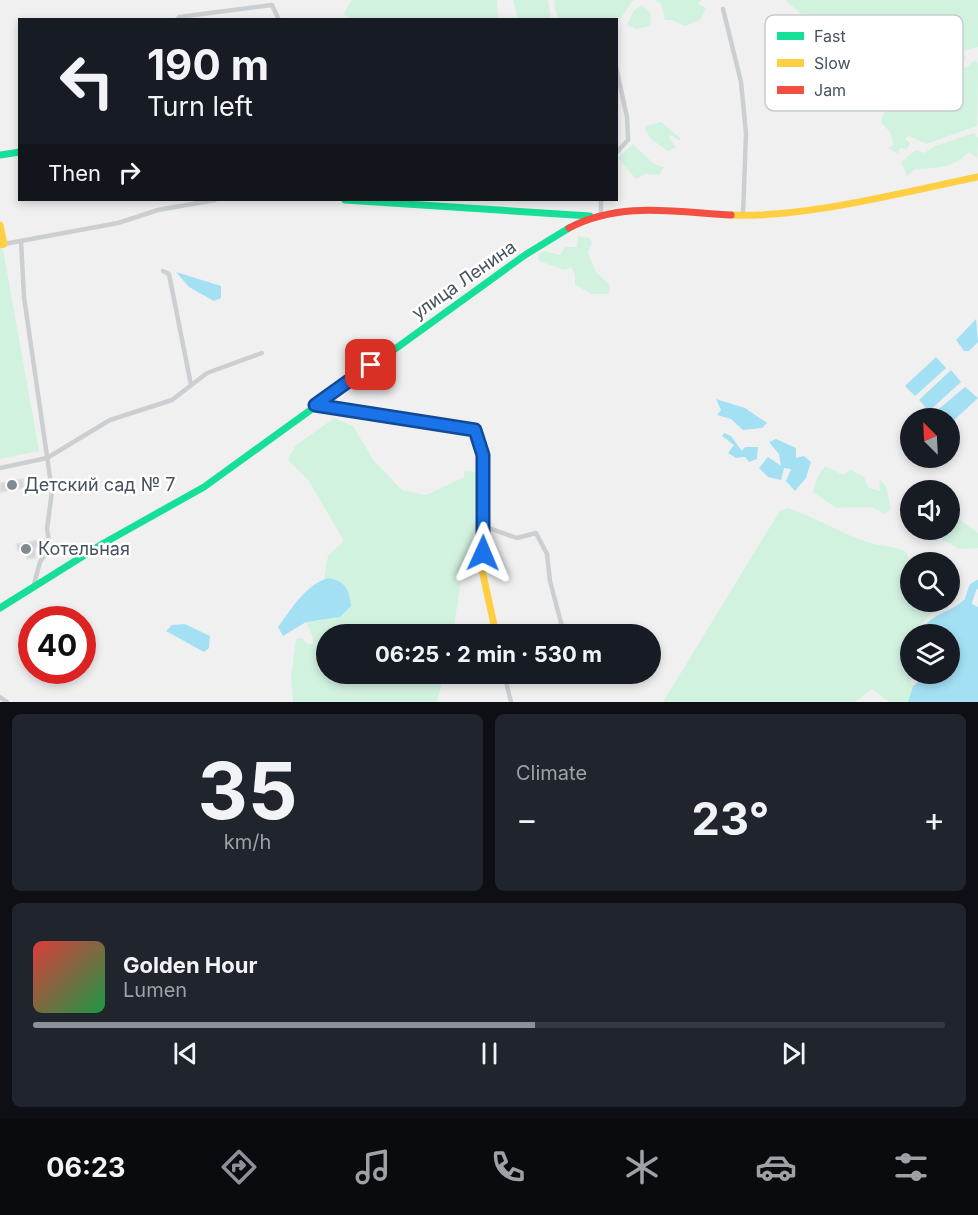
<!DOCTYPE html>
<meta charset="utf-8">
<style>
:root{--surface:#171b24;--page:#20242c;--text:#f1f3f6;--muted:#9ea1a6;--line:#363941;--accent:#8c9099}
body{margin:0;font-family:Inter,sans-serif;background:var(--page);color:var(--text);height:100vh;display:flex;flex-direction:column;font-size:22px;white-space:nowrap}
*{box-sizing:border-box;margin:0}
p{font-size:20px;color:var(--muted)}
.icon{flex:none;width:33px;height:33px;fill:none;stroke:currentColor;stroke-width:2;stroke-linecap:round;stroke-linejoin:round}
.map{position:relative;height:702px;overflow:hidden}
.side{display:flex;flex-direction:column;gap:12px;padding:12px;background:#0d0f14;flex:1}
.side>*{flex:none}
.top-card{position:absolute;left:18px;top:18px;width:600px;height:183px;border-radius:0px;box-shadow:0 3px 9px #0003;background:#171b24;color:var(--text);overflow:hidden}
.needle{width:39px;rotate:336deg}
.buttons{position:absolute;left:900px;top:408px;display:grid;gap:12px}
.buttons a{display:grid;place-items:center;width:60px;height:60px;border-radius:50%;background:var(--surface);box-shadow:0 3px 9px #0003;font-size:30px}
.speed{position:absolute;left:18px;top:606px;display:flex;gap:12px;font-size:30px;font-weight:700;text-align:center}
.speed>*{display:grid;place-content:center;width:78px;height:78px;border-radius:50%;background:var(--surface);box-shadow:0 3px 9px #0003;line-height:1}
.speed .limit{border:9px solid #d22;background:#fff;color:#111}
.pin{position:absolute;display:grid;place-items:center;width:51px;height:51px;color:#fff;margin:-26px;border-radius:12px;box-shadow:0 3px 9px #0006}
.me{position:absolute;width:66px;margin:-33px;rotate:1deg;stroke-linejoin:round;filter:drop-shadow(0 0 4px #0008)}
.turn{display:flex;align-items:center;gap:21px;height:126px;padding:0 30px;font-size:27px}
.turn .icon{width:78px;height:78px;stroke-width:2.5}
.turn b{display:block;font-size:42px;line-height:51px}
.then{display:flex;align-items:center;height:57px;padding:0 30px;background:#0003;gap:12px;font-size:22px}
.big{font-size:45px;font-weight:700;line-height:1.1}
.side .tile{flex:1;display:flex;flex-direction:column;justify-content:center;gap:9px;min-width:0;padding:0 21px;border-radius:9px;background:var(--page)}
.side .dial{align-items:center;gap:0}
.dial b{font-size:78px;line-height:1}
.song{display:flex;align-items:center;gap:18px}
.cover{width:72px;height:72px;border-radius:9px;background:linear-gradient(135deg,hsl(0 70% 55%),hsl(140 70% 35%))}
.played{height:6px;border-radius:3px;background:linear-gradient(90deg,var(--accent) 55%,var(--line) 55%)}
.keys{display:flex;justify-content:space-around;direction:ltr}
.heat{display:flex;justify-content:space-between;align-items:center;font-size:33px;direction:ltr}
.side .tiles{flex:1;display:grid;gap:12px;grid-template-columns:1fr 1fr}
.tile:last-child{grid-column:span 2}
.trip{position:absolute;left:316px;top:624px;width:345px;height:60px;border-radius:30px;background:var(--surface);box-shadow:0 3px 9px #0003;font-weight:700;line-height:60px;text-align:center}
.tab-bar{display:flex;height:96px;justify-content:space-around;align-items:center;background:#090b0e;color:var(--muted)}
.tab-bar .icon{width:42px;height:42px}
.tab-bar .selected{color:var(--accent)}
.tab-bar b{font-size:27px;color:var(--text)}
.map>svg:first-child{display:block}
.green{fill:#d2f2e0}
.water{fill:#a3e0f4}
.lines{fill:none;stroke-linecap:round;stroke-linejoin:round}
.river{stroke:#a3e0f4;stroke-width:8}
.building{fill:#d8d8db;stroke:#e2e2e3;stroke-width:1.5}
.street{stroke:#cccfd1;stroke-width:4.5}
.fast{stroke:#16e098;stroke-width:7}
.slow{stroke:#ffcf43;stroke-width:7}
.jam{stroke:#f24e42;stroke-width:7}
.route-casing{stroke:#114b97;stroke-width:15}
.route{stroke:#1a73e8;stroke-width:10}
.poi-dot{fill:#818992;stroke:#fff;stroke-width:2}
.labels{text-anchor:middle;stroke-width:5;stroke-linejoin:round;paint-order:stroke}
.street-label{font-size:18px;fill:#45525f;stroke:#fff}
.poi-label{font-size:18px;fill:#45525f;stroke:#fff;text-anchor:start}
.key{fill:#fff;stroke:#c7cbcf;stroke-width:1.5}
.key-label{font-size:16px;fill:#45525f}
</style>
<div class="map">
<svg width="978" height="702" viewBox="0 0 978 702">
<rect width="100%" height="100%" fill="#f1f0f0"/>
<!-- green -->
<g class="green">
<path d="M352,0h145l1,19h-146l-9,-5z"/>
<path d="M513,0h35l3,19h-33z"/>
<path d="M555,0h78l-16,24 -1,-4 -57,-1 -5,-11z"/>
<path d="M654,0h47l-3,4 8,4 -6,12 -15,6 -13,-6h-7l-4,-16z"/>
<path d="M785,0h193v47l-15,4 3,8 -81,12 2,4 -12,14 -37,-17 -19,-15 4,-7 -2,-4 -21,-14 3,-1 26,15 -3,-7 -11,-7 -1,-7z"/>
<path d="M642,5l9,9 -1,12 -14,3 -9,-4 7,-15z"/>
<path d="M975,60l3,3 -1,63 -51,18 -17,-8 -4,3 5,4 -3,6 -7,-1 -2,6 -10,-6 6,-3 -4,-13 -9,-10 5,-14 14,-8 12,-14 -5,-2 -1,-8 50,-11 10,3z"/>
<path d="M661,122l19,16v3l-9,-6 -3,1 8,11 -8,4 -17,-12 -6,-10 1,-3z"/>
<path d="M974,133l4,5 -1,20 -8,-6c-15,16 -33,16 -54,17l-8,7 -6,-14 15,-12 8,3 11,-7z"/>
<path d="M633,144l21,20 10,3 -5,8 -14,-1 -9,5 -18,-21z"/>
<path d="M578,236l12,2 2,5 -4,10 8,19 14,13 -1,9h-17l-17,-9v-10l-4,-8 -7,3 -25,-9 -1,-7 7,-3 15,4 5,-8h12z"/>
<path d="M3,249l36,202 -39,8v-209z"/>
<path d="M334,418l19,8 21,35 28,29 24,5 38,-18v-6l16,1 -1,50 -15,37 -11,75h-126v40h117l-7,28h-144l-2,-24 5,-39 6,-1 5,6h6v-6l-7,-16 34,-5 -11,-39 -5,1 4,-23 16,-15 -35,-60 -21,-21 7,-14z"/>
<path d="M825,466l18,9 8,-5 13,7 5,11 11,3 -1,-12 7,7 5,23 -6,5 -13,-7 -36,1 -23,-16 4,-14z"/>
<path d="M787,508c29,9 54,26 83,35 13,4 24,2 36,9l4,12v38h34l-25,24 2,8h-11v40h4v4l-4,3 3,5 -5,16h-19l-17,-13 -17,13h-192l116,-190z"/>
<path d="M950,513l28,20v15l-19,1 -32,-19h23z"/>
</g>
<!-- water -->
<g class="water">
<path d="M176,272l45,14v12l-7,3 -25,-14z"/>
<path d="M976,319l2,23 -9,9h-5l-8,-11z"/>
<path d="M936,357l10,11 -31,28 -10,-10z"/>
<path d="M951,370l10,12 -32,29 -10,-11z"/>
<path d="M965,387l13,11 -25,23 -3,2v-5h-12l-4,-5z"/>
<path d="M716,399l29,9 22,15 -5,5 -19,2 -12,-11 -14,-4 4,-5z"/>
<path d="M724,433l7,3 11,15 3,-4h13l-1,12 -8,3 -4,-5 -9,1 -8,-5 6,-8 -12,-9z"/>
<path d="M776,439l20,9v10l8,-2 7,6 -5,16 -11,13 -9,-10 5,-12 -7,-1 -3,12 -13,-3 -9,-9 9,-11 13,9 -2,-12 -10,-12z"/>
<path d="M329,578c17,4 20,11 22,28l-11,11 -34,5 -23,14 -5,-9c14,-19 28,-43 51,-49z"/>
<path d="M964,600l14,7v95h-70l5,-16 6,-5 1,-7h30v-40h-22l-1,-11c12,-11 25,-12 37,-23z"/>
<path d="M185,624l25,12 -1,12 -5,4 -38,-21 6,-6z"/>
</g>
<g class="lines">
<!-- river -->
<path class="river" d="M965,611l8,-24 5,-3"/>
</g>
<!-- building -->
<g class="building">
<path d="M23,479l1,9 -24,4v-9z"/>
<path d="M44,539l1,7 -10,2 1,10 -9,1 -2,-9 -7,1 -2,-7z"/>
</g>
<g class="lines">
<!-- street -->
<g class="street">
<path d="M723,9l18,73 5,51 -3,83"/>
<path d="M177,20l2,-3 93,-12 7,15"/>
<path d="M616,67l11,50 1,23 -12,13"/>
<path d="M601,213v-13"/>
<path d="M21,241l3,56 28,194 -5,38 3,18 -10,15 -7,26"/>
<path d="M4,244l114,-21 40,-13 57,-10"/>
<path d="M163,271l6,3 22,111"/>
<path d="M0,468l47,-10 63,-38 62,-20 35,-27 55,-20"/>
<path d="M483,526l34,12 19,-5 11,21 3,27 14,53"/>
<path d="M504,674l7,28"/>
<path d="M0,697l7,5"/>
</g>
<!-- fast -->
<g class="fast">
<path d="M0,155l20,-3"/>
<path d="M345,200l245,16"/>
<path d="M0,608l104,-65 100,-56 321,-232 44,-27"/>
</g>
<!-- slow -->
<g class="slow">
<path d="M731,215c76,3 172,-23 247,-38"/>
<path d="M0,225l4,19 -4,1"/>
<path d="M315,405l160,25 8,25 -1,115 14,64"/>
</g>
<!-- jam -->
<path class="jam" d="M569,228c51,-27 106,-16 162,-13"/>
</g>
<g class="lines">
<defs>
<path id="route" d="M371,365l-56,40 160,25 8,25v98"/>
</defs>
<!-- route casing -->
<use href="#route" class="route-casing"/>
<!-- route -->
<use href="#route" class="route"/>
</g>
<!-- markers -->
<g class="poi-dot">
<circle cx="12" cy="485" r="6"/>
<circle cx="26" cy="549" r="6"/>
</g>
<g class="labels">
<!-- street labels -->
<g class="street-label">
<text transform="translate(464 280) rotate(-35)" y="6">улица Ленина</text>
</g>
<!-- poi labels -->
<g class="poi-label">
<text x="24" y="491">Детский сад № 7</text>
<text x="38" y="555">Котельная</text>
</g>
</g>
<!-- legend -->
<rect x="765" y="15" width="198" height="96" rx="9" class="key"/>
<rect x="777" y="32" width="27" height="8" fill="#16e098"/>
<rect x="777" y="59" width="27" height="8" fill="#ffcf43"/>
<rect x="777" y="86" width="27" height="8" fill="#f24e42"/>
<g class="key-label">
<text x="814" y="42">Fast</text>
<text x="814" y="69">Slow</text>
<text x="814" y="96">Jam</text>
</g>
</svg>
<div class="buttons">
<a><svg class="needle" viewBox="-14 -14 28 28"><path d="M0-13l5 13h-10z" fill="#e53935"/><path d="M0 13l5-13h-10z" fill="#9ea1a6"/></svg></a>
<a><svg class="icon" aria-label="sound" viewBox="0 0 24 24"><path d="M4 9h4l5-4v14l-5-4H4zM17 9q2 3 0 6"/></svg></a>
<a><svg class="icon" aria-label="search" viewBox="0 0 24 24"><circle cx="10" cy="10" r="6"/><path d="M15 15l6 6"/></svg></a>
<a><svg class="icon" aria-label="layers" viewBox="0 0 24 24"><path d="M12 4l9 5-9 5-9-5zM3 14l9 5 9-5"/></svg></a>
</div>
<div class="speed"><div class="limit">40</div></div>
<div class="pin" style="left:371px;top:365px;background:#d93025"><svg class="icon" aria-label="arrive" viewBox="0 0 24 24"><path d="M6 21V4h12l-3 4 3 4H6"/></svg></div>
<svg class="me" style="left:483px;top:553px" viewBox="-20 -20 40 40"><path d="M0-17L14 15 0 8-14 15z" fill="#1a73e8" stroke="#fff" stroke-width="4"/></svg>
<div class="trip">06:25 · 2 min · 530 m</div>
<div class="top-card">
<div class="turn"><svg class="icon" aria-label="left" viewBox="0 0 24 24"><path d="M17 20v-9H6M10 6l-5 5 5 5"/></svg><div><b>190 m</b>Turn left</div></div>
<div class="then">Then<svg class="icon" aria-label="right" viewBox="0 0 24 24"><path d="M7 20v-9h11M14 6l5 5-5 5"/></svg></div>
</div>
</div>
<section class="side">
<div class="tiles">
<div class="tile dial"><b>35</b><p>km/h</p></div>
<div class="tile"><p>Climate</p>
<div class="heat"><a>−</a><b class="big">23°</b><a>+</a></div>
</div>
<div class="tile">
<div class="song"><i class="cover"></i><div><b>Golden Hour</b><p>Lumen</p></div></div>
<div class="played"></div>
<div class="keys"><svg class="icon" aria-label="previous" viewBox="0 0 24 24"><path d="M18 5L8 12l10 7zM5 5v14"/></svg><svg class="icon" aria-label="pause" viewBox="0 0 24 24"><path d="M8 5v14M16 5v14"/></svg><svg class="icon" aria-label="next" viewBox="0 0 24 24"><path d="M6 5l10 7-10 7zM19 5v14"/></svg></div>
</div>
</div>
</section>
<nav class="tab-bar">
<b>06:23</b>
<svg class="icon selected" aria-label="directions" viewBox="0 0 24 24"><path d="M12 3l9 9-9 9-9-9zM9 14v-3h6M13 9l2 2-2 2"/></svg>
<svg class="icon" aria-label="music" viewBox="0 0 24 24"><path d="M9 18V5l10-2v13"/><circle cx="6" cy="18" r="3"/><circle cx="16" cy="16" r="3"/></svg>
<svg class="icon" aria-label="phone" viewBox="0 0 24 24"><path d="M5 4h4l2 5-3 2q2 4 5 5l2-3 5 2v4C11 20 4 13 5 4z"/></svg>
<svg class="icon" aria-label="climate" viewBox="0 0 24 24"><path d="M12 3v18M4 7l16 10M4 17L20 7"/></svg>
<svg class="icon" aria-label="car" viewBox="0 0 24 24"><path d="M5 17H2v-5l4-1 3-4h7l3 4 3 1v5h-3M9 17h6M6 11h13"/><circle cx="7" cy="17" r="2"/><circle cx="17" cy="17" r="2"/></svg>
<svg class="icon" aria-label="filters" viewBox="0 0 24 24"><path d="M4 7h16M4 17h16"/><circle cx="9" cy="7" r="2"/><circle cx="15" cy="17" r="2"/></svg>
</nav>
